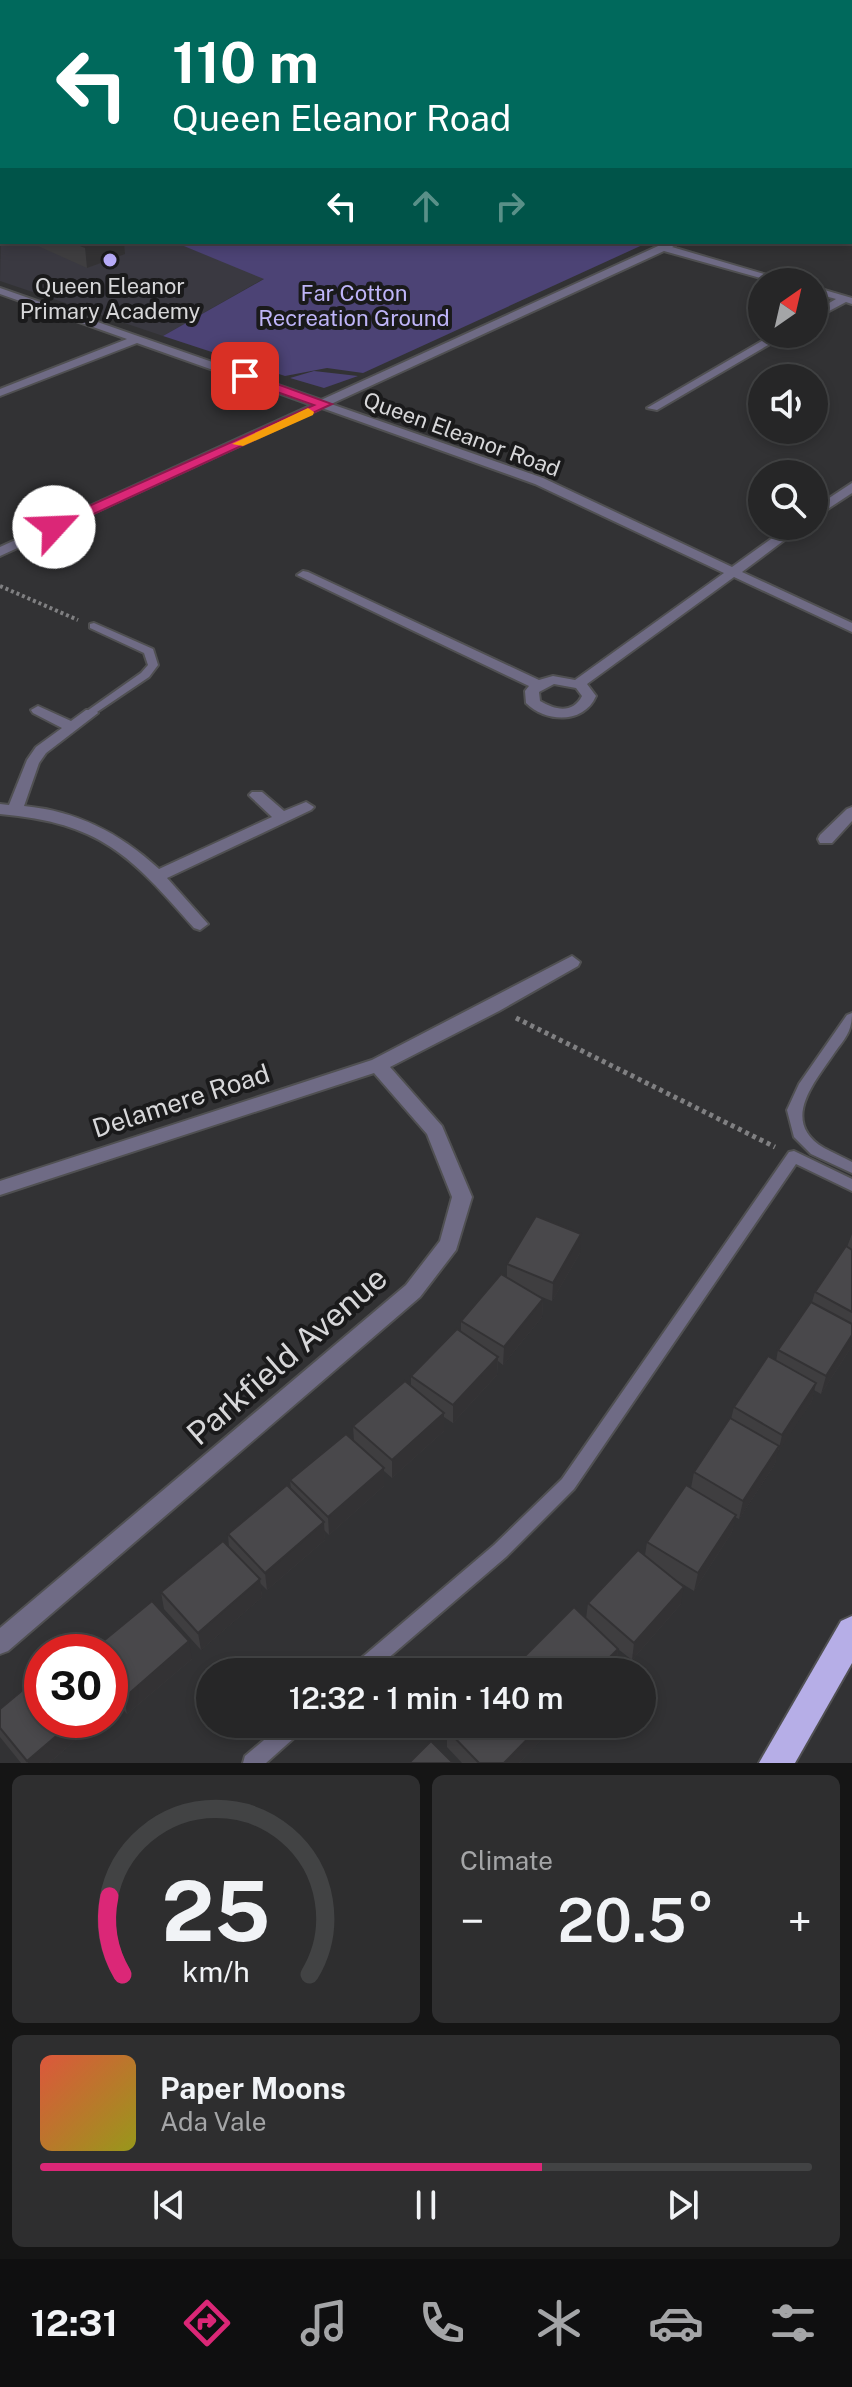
<!DOCTYPE html>
<meta charset="utf-8">
<style>
:root{--surface:#262627;--page:#2e2e2f;--text:#f1f3f6;--muted:#a4a5a7;--line:#424344;--accent:#db2777}
body{margin:0;font-family:"Public Sans",sans-serif;background:var(--page);color:var(--text);height:100vh;display:flex;flex-direction:column;font-size:30px;white-space:nowrap}
*{box-sizing:border-box;margin:0}
p{font-size:26px;color:var(--muted)}
.icon{flex:none;width:44px;height:44px;fill:none;stroke:currentColor;stroke-width:2;stroke-linecap:round;stroke-linejoin:round}
.map{position:relative;height:1763px;overflow:hidden}
.sheet{display:flex;flex-direction:column;gap:12px;padding:12px;background:#151515;flex:1}
.sheet>*{flex:none}
.hud{position:absolute;left:0px;top:0px;width:852px;height:244px;box-shadow:0 4px 12px #0003,0 0 0 2px var(--line);background:#00695c;color:#fff;overflow:hidden}
.needle{width:52px;rotate:34deg}
.buttons{position:absolute;left:748px;top:268px;display:grid;gap:16px}
.buttons a{display:grid;place-items:center;width:80px;height:80px;border-radius:50%;background:var(--surface);box-shadow:0 4px 12px #0003,0 0 0 2px var(--line);font-size:40px}
.speed{position:absolute;left:24px;top:1634px;display:flex;gap:16px;font-size:40px;font-weight:700;text-align:center}
.speed>*{display:grid;place-content:center;width:104px;height:104px;border-radius:50%;background:var(--surface);box-shadow:0 4px 12px #0003,0 0 0 2px var(--line);line-height:1}
.speed .limit{border:12px solid #d22;background:#fff;color:#111}
.pin{position:absolute;display:grid;place-items:center;width:68px;height:68px;color:#fff;margin:-34px;border-radius:16px;box-shadow:0 4px 12px #0006}
.me{position:absolute;width:88px;margin:-44px;rotate:65deg;stroke-linejoin:round;filter:drop-shadow(0 0 6px #0008)}
.turn{display:flex;align-items:center;gap:28px;height:168px;padding:0 40px;font-size:36px}
.turn .icon{width:104px;height:104px;stroke-width:2.5}
.turn b{display:block;font-size:56px;line-height:68px}
.lanes{display:flex;align-items:center;height:76px;padding:0 40px;background:#0003;justify-content:center;gap:40px;direction:ltr}
.lanes .off{opacity:.35}
.big{font-size:60px;font-weight:600;line-height:1.1}
.sheet .tile{flex:1;display:flex;flex-direction:column;justify-content:center;gap:12px;min-width:0;padding:0 28px;border-radius:12px;background:var(--page)}
.sheet .dial{align-items:center;gap:0}
.dial svg{height:208px;overflow:visible;fill:none;stroke:var(--line);stroke-width:7;stroke-linecap:round;text-anchor:middle}
.dial text{fill:var(--text);stroke:none}
.song{display:flex;align-items:center;gap:24px}
.cover{width:96px;height:96px;border-radius:12px;background:linear-gradient(135deg,hsl(10 70% 55%),hsl(60 70% 35%))}
.played{height:8px;border-radius:4px;background:linear-gradient(90deg,var(--accent) 65%,var(--line) 65%)}
.keys{display:flex;justify-content:space-around;direction:ltr}
.heat{display:flex;justify-content:space-between;align-items:center;font-size:44px;direction:ltr}
.sheet .tiles{flex:1;display:grid;gap:12px;grid-template-columns:1fr 1fr}
.tile:last-child{grid-column:span 2}
.trip{position:absolute;left:196px;top:1658px;width:460px;height:80px;border-radius:40px;background:var(--surface);box-shadow:0 4px 12px #0003,0 0 0 2px var(--line);font-weight:600;line-height:80px;text-align:center}
.menu{display:flex;height:128px;justify-content:space-around;align-items:center;background:#0f0f10;color:var(--muted)}
.menu .icon{width:56px;height:56px}
.menu .active{color:var(--accent)}
.menu b{font-size:36px;color:var(--text)}
.map>svg:first-child{display:block}
.built{fill:#3a3941}
.green{fill:#4c4375}
.lines{fill:none;stroke-linecap:round;stroke-linejoin:round}
.service-casing{stroke:#505052;stroke-width:4}
.minor-casing{stroke:#505052;stroke-width:4}
.tertiary-casing{stroke:#505052;stroke-width:4}
.primary-casing{stroke:#505052;stroke-width:4}
.trunk-casing{stroke:#505052;stroke-width:4}
.path-far1{stroke:#808082;stroke-width:4;stroke-dasharray:3 3;stroke-linecap:butt}
.path{stroke:#808082;stroke-width:5;stroke-dasharray:4 4;stroke-linecap:butt}
.service{fill:#6f6b85;fill-rule:evenodd}
.minor{fill:#6f6b85;fill-rule:evenodd}
.tertiary{fill:#6f6b85;fill-rule:evenodd}
.primary{fill:#aaa3d7;fill-rule:evenodd}
.trunk{fill:#b6aee7;fill-rule:evenodd}
.wall{fill:#3f3e40}
.shaded-wall{fill:#333234}
.building{fill:#49484b;stroke:#333234;stroke-width:2}
.route{fill:#db2777;stroke:#8e194d;stroke-width:2}
.slow{fill:#f59e0b}
.poi-dot{fill:#b7abf8;stroke:#1a1a1b;stroke-width:3}
.labels{text-anchor:middle;stroke-width:8;stroke-linejoin:round;paint-order:stroke}
.far-poi-label{font-size:22px;fill:#d7d7d9;stroke:#1a1a1b}
.far-park-label{font-size:22px;fill:#bfb5f8;stroke:#1a1a1b}
.far-street-label{font-size:22px;fill:#d7d7d9;stroke:#1a1a1b}
.street-label{font-size:26px;fill:#d7d7d9;stroke:#1a1a1b}
.near-street-label{font-size:32px;fill:#d7d7d9;stroke:#1a1a1b}
</style>
<div class="map">
<svg width="852" height="1763" viewBox="0 0 852 1763">
<rect width="100%" height="100%" fill="#323234"/>
<!-- built -->
<path class="built" d="M2,182v60h172l91,36 -102,58 -163,-55z"/>
<!-- green -->
<g class="green">
<path d="M174,242h475l-286,131 -36,-5 -42,8 -122,-40 101,-57z"/>
<path d="M314,371l44,5 -34,12 -34,-10z"/>
</g>
<g class="lines">
<defs>
<g id="service">
<path d="M777,0h6l-2,2h-6z"/>
<path d="M0,61l2,1v4l-2,-1z"/>
<path d="M94,623l59,26 5,16 -9,12 -58,39 -4,-1 -1,-2 1,-2 54,-38 7,-8 -4,-12 -54,-25v-4z"/>
<path d="M852,1013c0,19 -7,25 -17,39 -20,30 -56,69 -11,96 9,5 19,9 28,14v11l-41,-19 -17,-17 -7,-27 12,-26 48,-69z"/>
<path d="M794,1151l58,28v12l-56,-27 -222,325 -68,68 -134,115h-23l3,-6 142,-121 68,-66 227,-327z"/>
<path d="M283,1724h23l-3,6 -37,33h-23l2,-7z"/>
</g>
<g id="minor">
<path d="M750,0h10l3,2h-10z"/>
<rect x="850" y="15" width="2" height="4"/>
<rect x="850" y="56" width="2" height="4"/>
<rect x="850" y="103" width="2" height="4"/>
<rect x="850" y="161" width="2" height="6"/>
<path d="M667,242h13l-8,5 119,35h-16l-111,-31 -333,153 212,74 189,89 57,-41h14l-61,46 110,51v9l-118,-55 -147,107 9,12c-12,28 -50,27 -70,7l-1,-12 4,-5 -232,-111 6,-4 5,1 231,108 14,-4 22,4 149,-107 -189,-89 -213,-76 -322,148v-9l312,-142 -175,-62 -137,53v-7l127,-50 -127,-45v-6l321,112zM554,684l22,4 6,8c-9,18 -27,14 -42,5l-1,-9z"/>
<path d="M814,287l38,11v6l-6,-2 -32,17v-7l22,-13 -22,-6z"/>
<path d="M774,334h13l-130,76 -10,-2z"/>
<path d="M852,483v10l-38,25v-10z"/>
<path d="M38,706l33,15 15,-11h10l2,3 -52,40 -7,10 -15,43c53,5 96,27 135,63l113,-52 -20,-19 -3,-3 3,-3h10l22,19 22,-9 8,5 -3,3 -144,68 41,46 -8,6 -6,-2c-64,-73 -93,-105 -194,-114v-10l9,1 18,-45 9,-13 26,-19 -29,-15 -2,-3z"/>
<path d="M852,807v14l-20,22h-12l-2,-4 2,-4 27,-26z"/>
<path d="M572,956l8,6 -2,4 -79,45 -109,56 52,59 30,71 -16,53 -36,47 -412,354 -8,3v-26l406,-343 34,-44 12,-44 -25,-63 -53,-61 -374,122v-14l372,-121z"/>
</g>
<rect id="tertiary" x="0" y="22" width="2" height="4"/>
<rect id="primary" x="0" y="98" width="2" height="6"/>
<path id="trunk" d="M852,1616v47l-57,100h-36l82,-142z"/>
</defs>
<!-- service casing -->
<use href="#service" class="service-casing"/>
<!-- minor casing -->
<use href="#minor" class="minor-casing"/>
<!-- tertiary casing -->
<use href="#tertiary" class="tertiary-casing"/>
<!-- primary casing -->
<use href="#primary" class="primary-casing"/>
<!-- trunk casing -->
<use href="#trunk" class="trunk-casing"/>
<!-- path-far1 -->
<path class="path-far1" d="M0,586l78,34"/>
<!-- path -->
<path class="path" d="M516,1018l259,129"/>
<!-- service -->
<use href="#service" class="service"/>
<!-- minor -->
<use href="#minor" class="minor"/>
<!-- tertiary -->
<use href="#tertiary" class="tertiary"/>
<!-- primary -->
<use href="#primary" class="primary"/>
<!-- trunk -->
<use href="#trunk" class="trunk"/>
</g>
<!-- wall -->
<g class="wall">
<rect x="457" y="0" width="69" height="2"/>
<path d="M546,0h58l-1,2h-45z"/>
<path d="M0,185l2,1v44l-2,-1z"/>
<path d="M29,242h95l1,12 -38,14z"/>
<path d="M852,1234v112l-31,48 -7,-4 -2,11 -35,51 -2,12 -36,55 -4,-2 -3,15 -38,59 -21,-13 8,26 -49,56 -14,-11 -2,17 -6,6h-92l1,-10 67,-43 2,-16 57,-48 2,-13 44,-54 3,-16 37,-53 3,-12 42,-46 2,-11 34,-48 3,-10 32,-45z"/>
<path d="M580,1253l-28,48 -15,-6 6,4 -1,18 -39,48 -5,-4 -1,14 -44,48 -9,-6v14l-52,47 -8,-7v15l-55,49 -5,-5 1,10 -58,50 -7,-7 2,14 -61,53 -37,-41 -3,-17 68,-44 -1,-14 63,-44 -1,-10 64,-39 -1,-15 58,-40v-10l50,-44v-11l46,-43v-14z"/>
<path d="M110,1652l82,7 -65,55 -17,-20z"/>
<path d="M0,1709l99,11 -50,43h-28l-21,-26z"/>
<path d="M447,1730l101,3 -29,30h-57l-15,-16z"/>
</g>
<!-- shaded-wall -->
<g class="shaded-wall">
<rect x="504" y="0" width="22" height="2"/>
<rect x="593" y="0" width="11" height="2"/>
<path d="M99,242h25l1,12 -38,14 -2,-21z"/>
<path d="M581,1234l-1,19 -28,48 1,-18z"/>
<path d="M543,1299l-1,18 -39,48 1,-18z"/>
<path d="M852,1335v11l-31,48 5,-18z"/>
<path d="M498,1357l-1,18 -44,48v-18z"/>
<path d="M816,1383l-4,18 -34,52 4,-18z"/>
<path d="M444,1413v18l-52,47v-18z"/>
<path d="M779,1446l-4,18 -36,55 4,-18z"/>
<path d="M384,1468v18l-55,49 -1,-18z"/>
<path d="M736,1515l-4,17 -38,59 4,-18z"/>
<path d="M324,1522l1,18 -58,50 -2,-17z"/>
<path d="M260,1579l2,18 -61,53 -3,-17z"/>
<path d="M684,1587l-3,17 -49,56 2,-17z"/>
<path d="M189,1641l3,18 -65,55 -3,-16z"/>
<path d="M618,1649l-2,17 -6,6h-15z"/>
<path d="M75,1720h24l-50,43h-21l-1,-2z"/>
<path d="M542,1724h7l-1,9 -29,30h-15z"/>
</g>
<!-- building -->
<g class="building">
<path d="M722,0l20,2h-42z"/>
<path d="M0,185l2,1v25l-2,-1z"/>
<path d="M73,242h26l-14,5z"/>
<path d="M536,1216l45,18 -28,49 -46,-19z"/>
<path d="M846,1246l6,4v62l-37,-20z"/>
<path d="M501,1274l42,25 -39,48 -43,-26z"/>
<path d="M811,1302l41,22v11l-26,41 -48,-26z"/>
<path d="M457,1329l41,28 -45,48 -42,-29z"/>
<path d="M768,1356l48,27 -34,52 -48,-28z"/>
<path d="M405,1381l39,32 -52,47 -39,-34z"/>
<path d="M730,1418l49,28 -36,55 -49,-29z"/>
<path d="M346,1434l38,34 -56,49 -38,-37z"/>
<path d="M287,1485l37,37 -59,51 -37,-39z"/>
<path d="M686,1485l50,30 -38,58 -51,-31z"/>
<path d="M223,1541l37,38 -62,54 -37,-41z"/>
<path d="M638,1550l46,37 -50,56 -46,-40z"/>
<path d="M152,1601l37,40 -65,57 -14,-16v-30h-20z"/>
<path d="M574,1607l44,42 -23,23h-66l-10,-10z"/>
<path d="M42,1674v46h33l-48,41 -27,-33v-19z"/>
<path d="M454,1724h88l-38,39h-25l-32,-33z"/>
<path d="M431,1741l22,22h-44z"/>
</g>
<!-- route -->
<path class="route" d="M240,374h9l83,30 -273,126h-10v-6l265,-119 -74,-26z"/>
<!-- slow -->
<path class="slow" d="M308,408l6,4 -1,3 -70,31 -11,-2z"/>
<!-- markers -->
<circle class="poi-dot" cx="110" cy="260" r="8"/>
<g class="labels">
<!-- far-poi labels -->
<g class="far-poi-label">
<text x="110" y="294">Queen Eleanor<tspan x="110" dy="25">Primary Academy</tspan></text>
</g>
<!-- far-park labels -->
<g class="far-park-label">
<text x="354" y="301">Far Cotton<tspan x="354" dy="25">Recreation Ground</tspan></text>
</g>
<!-- far-street labels -->
<g class="far-street-label">
<text transform="translate(462 434) rotate(20)" y="8">Queen Eleanor Road</text>
</g>
<!-- street labels -->
<g class="street-label">
<text transform="translate(181 1101) rotate(-18)" y="9">Delamere Road</text>
</g>
<!-- near-street labels -->
<g class="near-street-label">
<text transform="translate(287 1356) rotate(-41)" y="11">Parkfield Avenue</text>
</g>
</g>
</svg>
<div class="buttons">
<a><svg class="needle" viewBox="-14 -14 28 28"><path d="M0-13l5 13h-10z" fill="#e53935"/><path d="M0 13l5-13h-10z" fill="#a4a5a7"/></svg></a>
<a><svg class="icon" aria-label="sound" viewBox="0 0 24 24"><path d="M4 9h4l5-4v14l-5-4H4zM17 9q2 3 0 6"/></svg></a>
<a><svg class="icon" aria-label="search" viewBox="0 0 24 24"><circle cx="10" cy="10" r="6"/><path d="M15 15l6 6"/></svg></a>
</div>
<div class="speed"><div class="limit">30</div></div>
<div class="pin" style="left:245px;top:376px;background:#d93025"><svg class="icon" aria-label="arrive" viewBox="0 0 24 24"><path d="M6 21V4h12l-3 4 3 4H6"/></svg></div>
<svg class="me" style="left:54px;top:527px" viewBox="-20 -20 40 40"><circle r="19" fill="#fff"/><path d="M0-13L10 11 0 6-10 11z" fill="#db2777"/></svg>
<div class="trip">12:32 · 1 min · 140 m</div>
<div class="hud">
<div class="turn"><svg class="icon" aria-label="left" viewBox="0 0 24 24"><path d="M17 20v-9H6M10 6l-5 5 5 5"/></svg><div><b>110 m</b>Queen Eleanor Road</div></div>
<div class="lanes"><svg class="icon" aria-label="left" viewBox="0 0 24 24"><path d="M17 20v-9H6M10 6l-5 5 5 5"/></svg><svg class="icon off" aria-label="ahead" viewBox="0 0 24 24"><path d="M12 20V5M6 11l6-6 6 6"/></svg><svg class="icon off" aria-label="right" viewBox="0 0 24 24"><path d="M7 20v-9h11M14 6l5 5-5 5"/></svg></div>
</div>
</div>
<section class="sheet">
<div class="tiles">
<div class="tile dial"><svg viewBox="0 0 100 80">
<path d="M14 69A42 42 0 1 1 86 69"/>
<path d="M14 69A42 42 0 0 1 9 39" stroke="#db2777"/>
<text x="50" y="56" font-size="32" font-weight="700">25</text>
<text x="50" y="72" font-size="11">km/h</text>
</svg></div>
<div class="tile"><p>Climate</p>
<div class="heat"><a>−</a><b class="big">20.5°</b><a>+</a></div>
</div>
<div class="tile">
<div class="song"><i class="cover"></i><div><b>Paper Moons</b><p>Ada Vale</p></div></div>
<div class="played"></div>
<div class="keys"><svg class="icon" aria-label="previous" viewBox="0 0 24 24"><path d="M18 5L8 12l10 7zM5 5v14"/></svg><svg class="icon" aria-label="pause" viewBox="0 0 24 24"><path d="M8 5v14M16 5v14"/></svg><svg class="icon" aria-label="next" viewBox="0 0 24 24"><path d="M6 5l10 7-10 7zM19 5v14"/></svg></div>
</div>
</div>
</section>
<nav class="menu">
<b>12:31</b>
<svg class="icon active" aria-label="directions" viewBox="0 0 24 24"><path d="M12 3l9 9-9 9-9-9zM9 14v-3h6M13 9l2 2-2 2"/></svg>
<svg class="icon" aria-label="music" viewBox="0 0 24 24"><path d="M9 18V5l10-2v13"/><circle cx="6" cy="18" r="3"/><circle cx="16" cy="16" r="3"/></svg>
<svg class="icon" aria-label="phone" viewBox="0 0 24 24"><path d="M5 4h4l2 5-3 2q2 4 5 5l2-3 5 2v4C11 20 4 13 5 4z"/></svg>
<svg class="icon" aria-label="climate" viewBox="0 0 24 24"><path d="M12 3v18M4 7l16 10M4 17L20 7"/></svg>
<svg class="icon" aria-label="car" viewBox="0 0 24 24"><path d="M5 17H2v-5l4-1 3-4h7l3 4 3 1v5h-3M9 17h6M6 11h13"/><circle cx="7" cy="17" r="2"/><circle cx="17" cy="17" r="2"/></svg>
<svg class="icon" aria-label="filters" viewBox="0 0 24 24"><path d="M4 7h16M4 17h16"/><circle cx="9" cy="7" r="2"/><circle cx="15" cy="17" r="2"/></svg>
</nav>
